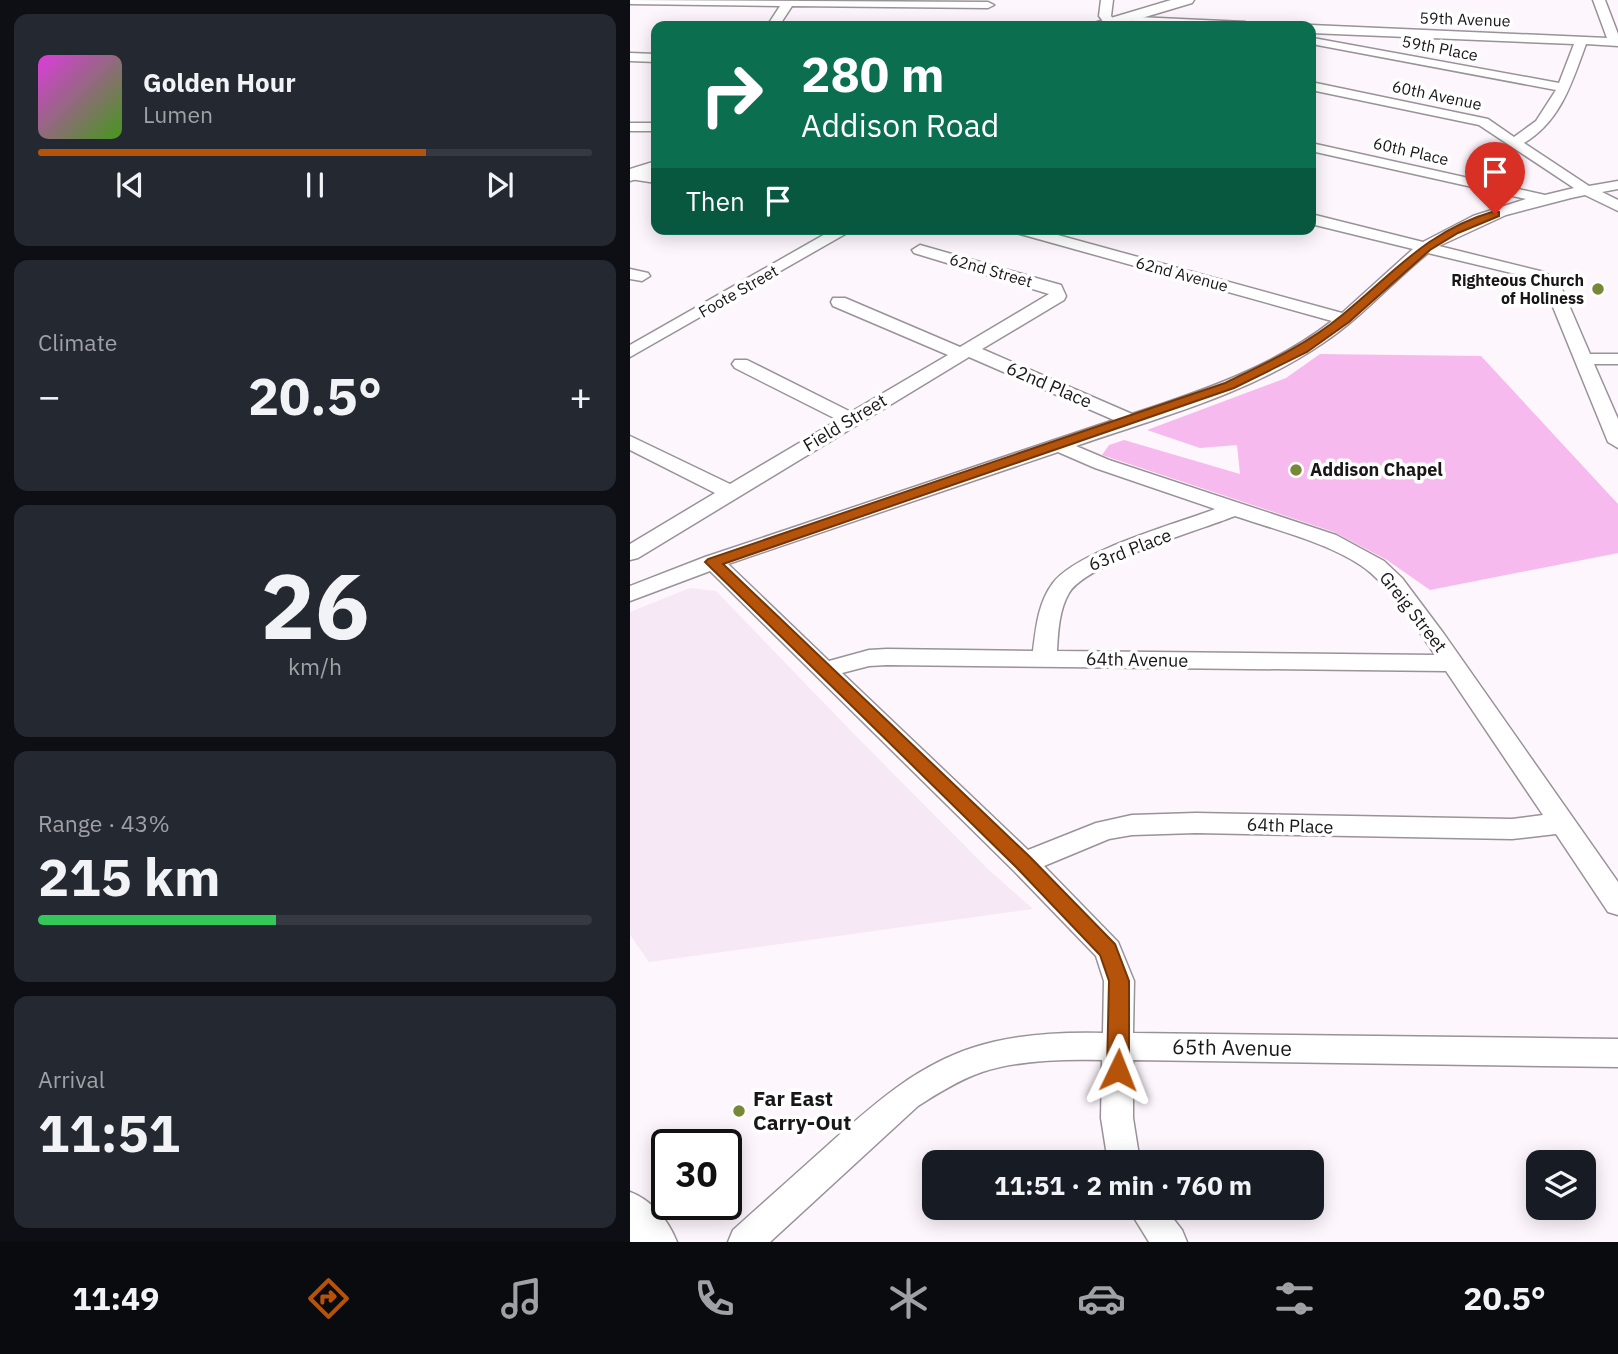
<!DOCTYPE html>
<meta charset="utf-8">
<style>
:root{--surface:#171b24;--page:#242831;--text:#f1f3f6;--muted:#9ea1a6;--line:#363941;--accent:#b45309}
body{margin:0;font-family:"IBM Plex Sans",sans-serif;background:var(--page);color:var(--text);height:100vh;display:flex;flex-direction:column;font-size:26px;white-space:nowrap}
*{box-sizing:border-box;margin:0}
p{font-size:23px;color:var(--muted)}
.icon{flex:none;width:38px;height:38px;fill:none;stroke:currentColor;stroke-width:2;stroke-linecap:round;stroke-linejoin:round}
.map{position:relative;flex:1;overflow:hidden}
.sheet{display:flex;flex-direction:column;gap:14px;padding:14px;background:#0d0f14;width:630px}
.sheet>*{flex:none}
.guide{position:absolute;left:21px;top:21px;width:665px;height:214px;border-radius:14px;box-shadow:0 4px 18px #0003;background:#0b6e4f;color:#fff;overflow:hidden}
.tools{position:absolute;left:896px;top:1150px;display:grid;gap:14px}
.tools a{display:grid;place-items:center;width:70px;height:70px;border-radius:14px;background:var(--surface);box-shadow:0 4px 18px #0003;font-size:35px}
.speed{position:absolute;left:21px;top:1129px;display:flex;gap:14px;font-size:35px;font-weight:700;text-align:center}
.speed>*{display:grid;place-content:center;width:91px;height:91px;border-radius:50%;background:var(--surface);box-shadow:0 4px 18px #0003;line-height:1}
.speed .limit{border:4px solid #111;border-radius:10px;background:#fff;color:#111}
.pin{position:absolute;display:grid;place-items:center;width:60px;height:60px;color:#fff;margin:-72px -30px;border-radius:50% 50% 50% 0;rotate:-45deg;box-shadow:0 0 7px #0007}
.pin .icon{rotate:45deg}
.me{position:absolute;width:77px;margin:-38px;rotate:2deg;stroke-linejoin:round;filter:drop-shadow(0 0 5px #0008)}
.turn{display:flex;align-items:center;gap:24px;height:147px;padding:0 35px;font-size:32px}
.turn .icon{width:91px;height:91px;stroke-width:2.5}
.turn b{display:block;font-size:49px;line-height:60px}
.then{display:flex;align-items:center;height:66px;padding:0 35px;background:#0003;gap:14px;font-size:26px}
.big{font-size:52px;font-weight:700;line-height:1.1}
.sheet .card{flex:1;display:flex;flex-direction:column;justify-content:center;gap:10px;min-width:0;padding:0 24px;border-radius:14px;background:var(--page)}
.sheet .dial{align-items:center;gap:0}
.dial b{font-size:91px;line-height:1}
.song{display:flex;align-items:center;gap:21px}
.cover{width:84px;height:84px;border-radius:10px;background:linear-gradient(135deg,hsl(300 70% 55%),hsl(100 70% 35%))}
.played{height:7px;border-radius:4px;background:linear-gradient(90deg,var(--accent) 70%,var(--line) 70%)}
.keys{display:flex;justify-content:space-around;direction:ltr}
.heat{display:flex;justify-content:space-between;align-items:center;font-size:38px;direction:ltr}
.charge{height:10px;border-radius:5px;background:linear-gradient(90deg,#34c759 43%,var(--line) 0)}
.trip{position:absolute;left:292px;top:1150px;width:402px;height:70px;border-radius:14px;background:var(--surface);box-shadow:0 4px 18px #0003;font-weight:700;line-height:70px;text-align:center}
.tab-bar{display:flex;height:112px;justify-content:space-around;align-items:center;background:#090b0e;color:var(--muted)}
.tab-bar .icon{width:49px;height:49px}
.tab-bar .current{color:var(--accent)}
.tab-bar b{font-size:32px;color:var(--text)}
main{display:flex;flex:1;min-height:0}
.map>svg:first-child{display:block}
.built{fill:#f6e8f4}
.green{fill:#f6baee}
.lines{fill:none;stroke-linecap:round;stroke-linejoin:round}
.minor-casing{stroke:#999298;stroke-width:3}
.major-casing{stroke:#999298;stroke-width:3}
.minor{fill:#fff;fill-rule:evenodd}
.major{fill:#fff;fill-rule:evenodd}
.route{fill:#b45309;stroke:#753606;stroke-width:2}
.poi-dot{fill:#778939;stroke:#fff;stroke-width:2.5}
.labels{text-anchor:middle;stroke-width:7;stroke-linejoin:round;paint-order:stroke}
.far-street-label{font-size:16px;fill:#191618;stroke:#fff}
.far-poi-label{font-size:16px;font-weight:bold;fill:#191618;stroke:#fff;text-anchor:end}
.street-label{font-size:18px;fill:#191618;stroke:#fff}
.poi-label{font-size:18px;font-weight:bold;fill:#191618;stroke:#fff;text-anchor:start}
.near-street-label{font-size:21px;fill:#191618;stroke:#fff}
.near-poi-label{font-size:21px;font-weight:bold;fill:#191618;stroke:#fff;text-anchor:start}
</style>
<main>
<section class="sheet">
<div class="card">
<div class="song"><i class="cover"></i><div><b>Golden Hour</b><p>Lumen</p></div></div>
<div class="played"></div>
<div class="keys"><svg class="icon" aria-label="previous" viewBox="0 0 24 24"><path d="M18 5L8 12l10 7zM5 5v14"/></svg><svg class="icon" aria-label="pause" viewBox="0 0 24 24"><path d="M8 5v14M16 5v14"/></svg><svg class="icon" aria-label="next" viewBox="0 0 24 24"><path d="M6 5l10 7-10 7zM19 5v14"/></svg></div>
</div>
<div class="card"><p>Climate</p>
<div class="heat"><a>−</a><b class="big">20.5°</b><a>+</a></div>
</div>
<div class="card dial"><b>26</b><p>km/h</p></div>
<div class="card"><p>Range · 43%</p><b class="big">215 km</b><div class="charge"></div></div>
<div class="card"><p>Arrival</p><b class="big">11:51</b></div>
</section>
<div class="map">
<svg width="988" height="1242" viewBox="0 0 988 1242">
<rect width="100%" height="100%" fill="#fef6fd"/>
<!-- built -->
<path class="built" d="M60,588l26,3 137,142 136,137 44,39 -384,53 -19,-27v-323z"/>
<!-- green -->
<path class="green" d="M690,354l161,2 137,148v49l-188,37 -43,-30 -53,-28 -232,-77 7,-10 15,-5 116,34 -3,-29 -37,3 -53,-18 139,-52z"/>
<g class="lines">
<defs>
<g id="minor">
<path d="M0,0l358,2 6,3 -6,3 -196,-2 -13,20h-12l13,-20 -150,-2z"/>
<path d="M471,0h12l-2,16 5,7 -2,2h-8l-7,-9z"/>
<path d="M963,0h12l13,34v12l-32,-2c-14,38 -25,77 -62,99l65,43 29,-5v8l-16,3 16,8v11l-33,-16 -14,3 -65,17 -67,31 105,26 15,10 31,72h28v10h-24l24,55v29l-10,-6 -64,-157 -12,-7 -104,-25c-36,29 -66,64 -105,90 -74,51 -163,74 -247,103l33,14 227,75 48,26 18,17 42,56 174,248v33l-10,-3 -52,-78 -44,5 -316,-6 -64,2 -23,4 -65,27 74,76 16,39 -1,52 485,6v28l-485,-7v58l7,44h-32l-7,-44 1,-58c-38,-1 -84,0 -120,12 -23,8 -44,21 -64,34l-148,136h-42l5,-12c32,-29 64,-57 96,-86 45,-40 88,-79 146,-97 40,-13 87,-15 128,-14l1,-52 -8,-25 -82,-85 -304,-300 -80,30v-15l75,-29 409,-137 -145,-63 -331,201 -8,2v-16l85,-51 -85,-43v-14l100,48 108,-64 -103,-52 -3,-4 3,-4h12l104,52 97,-57 -115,-49 -2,-4 2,-4h12l115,49 89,-53 -135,-41 -2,-3 8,-5 141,40 5,11 -2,4 -82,49 150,65c70,-23 141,-47 200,-93l-319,-89 -3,-3h26l306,84 71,-64 -102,-25v-10l112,28 50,-26 53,-17 -215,-48v-8l234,52 29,-7 -95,-63 -168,-35v-8l177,37 26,18 22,-16 20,-31 -239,-45 -6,-4 2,-3 246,45 15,-39 -263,-11v-7h-3l3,-1 296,13zM428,452l37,16 120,41c-39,15 -138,42 -162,74 -15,20 -17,45 -20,68l-146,-2 -18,1 -40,11 -101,-97zM605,516c41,14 103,29 136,57 25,22 45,54 64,82l-378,-4c1,-19 2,-41 12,-58 18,-30 131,-63 166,-77zM257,665l559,6 97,144 -31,4 -316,-6 -64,2 -36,8 -68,27 -186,-177 27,-7z"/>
<path d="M507,17l108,5 6,4h-65l-53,-4v-4z"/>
<path d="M0,53l26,1v8l-26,-1z"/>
<rect x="0" y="123" width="26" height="8"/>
<path d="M0,171l26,4v8l-26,-4z"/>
<path d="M204,229h20l-224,128v-12z"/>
<path d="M0,269l18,4 2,3 -8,5 -12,-2z"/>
<path d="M498,1208h37l17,22 5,12h-38z"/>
</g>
<g id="major">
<path d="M541,0h23l-2,3 -77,23h-24l3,-3z"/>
<path d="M26,161v12l-26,8v-12z"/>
<path d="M0,1192c23,9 38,28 47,50h-47z"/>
</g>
</defs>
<!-- minor casing -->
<use href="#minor" class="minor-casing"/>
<!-- major casing -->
<use href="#major" class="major-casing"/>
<!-- minor -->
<use href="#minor" class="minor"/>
<!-- major -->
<use href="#major" class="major"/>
</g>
<!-- route -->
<path class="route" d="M865,211l4,1v4l-41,17 -28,17 -81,72 -42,30 -73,36 -511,176 307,293 85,87 14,37v89l-4,7 -7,3 -8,-3 -3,-7 2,-89 -9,-26 -83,-87 -312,-306 3,-3 517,-176c41,-20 81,-38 116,-67 53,-43 85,-85 154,-105z"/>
<!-- markers -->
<g class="poi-dot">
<circle cx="968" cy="289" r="7"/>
<circle cx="666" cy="470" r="7"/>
<circle cx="109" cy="1111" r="7"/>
</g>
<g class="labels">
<!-- far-street labels -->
<g class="far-street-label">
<text transform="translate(835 19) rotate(2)" y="6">59th Avenue</text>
<text transform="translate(810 48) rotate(11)" y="6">59th Place</text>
<text transform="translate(807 95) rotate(12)" y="6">60th Avenue</text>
<text transform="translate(781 151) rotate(13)" y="6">60th Place</text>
<text transform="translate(361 270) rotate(16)" y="6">62nd Street</text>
<text transform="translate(552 274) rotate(15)" y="6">62nd Avenue</text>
<text transform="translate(108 291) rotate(-30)" y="6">Foote Street</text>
</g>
<!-- far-poi labels -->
<g class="far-poi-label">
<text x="954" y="286">Righteous Church<tspan x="954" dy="18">of Holiness</tspan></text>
</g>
<!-- street labels -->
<g class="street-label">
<text transform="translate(419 385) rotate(23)" y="6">62nd Place</text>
<text transform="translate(215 423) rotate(-31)" y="6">Field Street</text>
<text transform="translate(500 550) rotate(-21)" y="6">63rd Place</text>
<text transform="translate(783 612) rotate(52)" y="6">Greig Street</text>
<text transform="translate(507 660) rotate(1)" y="6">64th Avenue</text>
<text transform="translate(660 826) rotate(2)" y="6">64th Place</text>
</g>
<!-- poi labels -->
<g class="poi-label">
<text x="680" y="476">Addison Chapel</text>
</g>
<!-- near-street labels -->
<g class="near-street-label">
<text transform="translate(602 1048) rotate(1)" y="7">65th Avenue</text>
</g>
<!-- near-poi labels -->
<g class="near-poi-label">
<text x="123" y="1106">Far East<tspan x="123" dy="24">Carry-Out</tspan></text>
</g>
</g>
</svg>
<div class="tools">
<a><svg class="icon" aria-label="layers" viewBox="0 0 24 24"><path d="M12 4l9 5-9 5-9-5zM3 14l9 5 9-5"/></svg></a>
</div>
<div class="speed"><div class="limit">30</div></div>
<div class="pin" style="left:865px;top:214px;background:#d93025"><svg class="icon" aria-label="arrive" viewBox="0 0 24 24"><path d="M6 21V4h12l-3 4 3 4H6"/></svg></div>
<svg class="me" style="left:488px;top:1070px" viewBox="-20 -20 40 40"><path d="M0-17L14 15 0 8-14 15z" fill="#b45309" stroke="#fff" stroke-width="4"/></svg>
<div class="trip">11:51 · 2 min · 760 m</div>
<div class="guide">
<div class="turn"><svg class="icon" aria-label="right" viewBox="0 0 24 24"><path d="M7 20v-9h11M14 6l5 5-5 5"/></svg><div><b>280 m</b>Addison Road</div></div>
<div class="then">Then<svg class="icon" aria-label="arrive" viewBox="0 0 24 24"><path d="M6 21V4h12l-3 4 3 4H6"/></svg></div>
</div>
</div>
</main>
<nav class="tab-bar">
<b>11:49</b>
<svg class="icon current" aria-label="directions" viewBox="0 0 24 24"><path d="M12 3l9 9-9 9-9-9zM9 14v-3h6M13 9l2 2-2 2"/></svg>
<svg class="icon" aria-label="music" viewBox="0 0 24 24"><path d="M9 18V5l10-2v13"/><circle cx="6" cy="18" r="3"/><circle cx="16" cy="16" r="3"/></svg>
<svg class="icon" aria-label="phone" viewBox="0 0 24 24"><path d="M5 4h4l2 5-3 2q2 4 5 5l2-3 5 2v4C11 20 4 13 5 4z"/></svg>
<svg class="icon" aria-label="climate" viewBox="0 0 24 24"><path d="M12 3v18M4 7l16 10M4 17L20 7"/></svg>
<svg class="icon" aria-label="car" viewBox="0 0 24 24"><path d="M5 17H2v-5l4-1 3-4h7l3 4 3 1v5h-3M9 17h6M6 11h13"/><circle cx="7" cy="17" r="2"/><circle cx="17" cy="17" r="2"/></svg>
<svg class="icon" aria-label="filters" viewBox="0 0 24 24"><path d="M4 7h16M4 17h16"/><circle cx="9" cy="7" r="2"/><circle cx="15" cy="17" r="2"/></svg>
<b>20.5°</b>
</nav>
